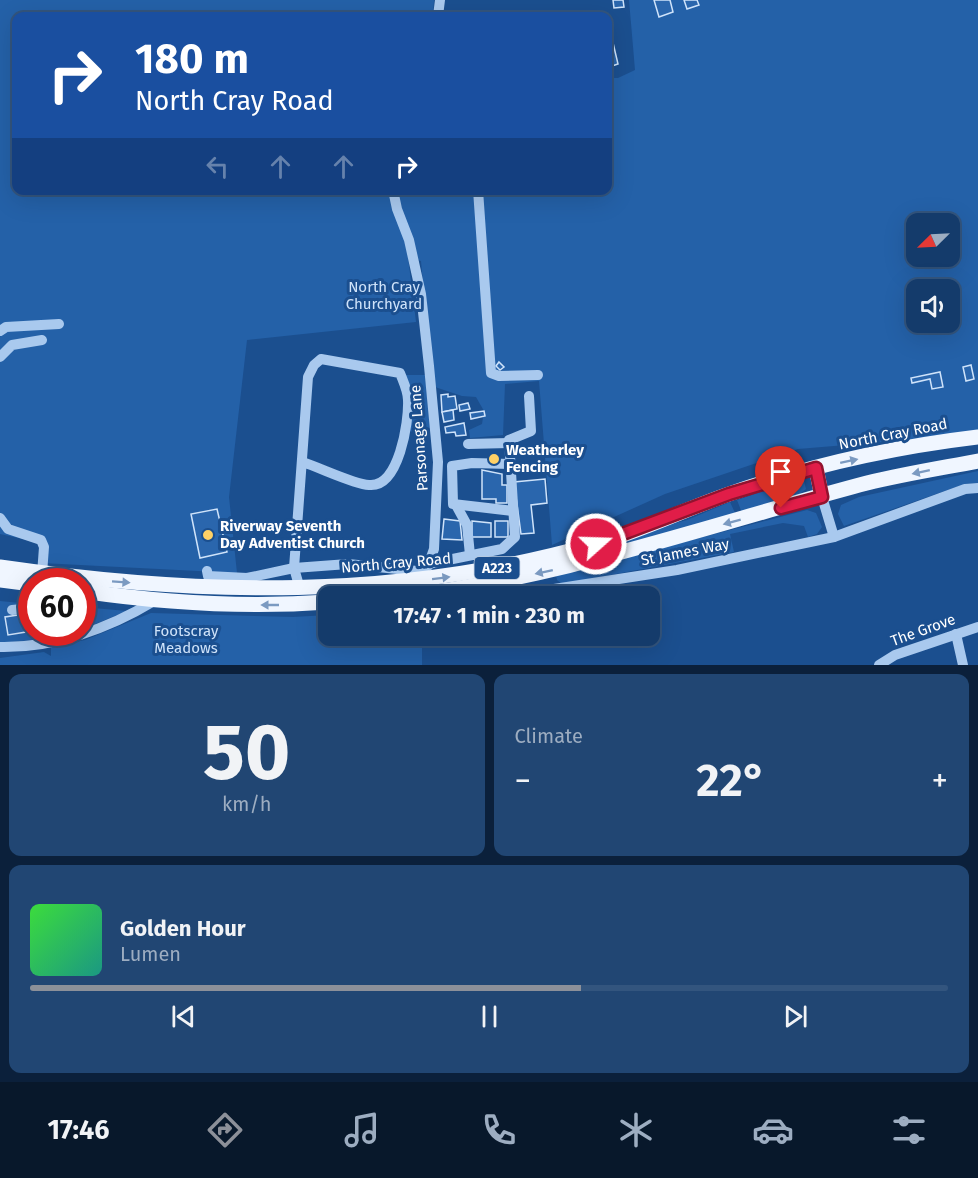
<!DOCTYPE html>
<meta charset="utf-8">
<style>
:root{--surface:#143b6b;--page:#214673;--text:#f1f3f6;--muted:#9dadc1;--line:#33557e;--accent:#8c9099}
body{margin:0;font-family:"Fira Sans",sans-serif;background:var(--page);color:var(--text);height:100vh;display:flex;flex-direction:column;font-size:22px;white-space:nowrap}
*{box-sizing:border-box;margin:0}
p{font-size:20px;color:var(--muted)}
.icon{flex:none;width:33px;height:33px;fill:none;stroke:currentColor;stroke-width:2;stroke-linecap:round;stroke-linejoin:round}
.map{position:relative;height:665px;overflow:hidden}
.side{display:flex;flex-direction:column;gap:9px;padding:9px;background:#0b203b;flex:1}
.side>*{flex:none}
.banner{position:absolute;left:12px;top:12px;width:600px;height:183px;border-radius:12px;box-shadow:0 6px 24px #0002,0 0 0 2px var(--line);background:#1a4fa0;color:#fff;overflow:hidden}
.needle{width:39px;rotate:246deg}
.fabs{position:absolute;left:906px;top:213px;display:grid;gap:12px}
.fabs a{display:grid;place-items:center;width:54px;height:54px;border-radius:12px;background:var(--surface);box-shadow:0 6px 24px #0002,0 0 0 2px var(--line);font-size:30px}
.speed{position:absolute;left:18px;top:568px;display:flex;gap:12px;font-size:30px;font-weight:700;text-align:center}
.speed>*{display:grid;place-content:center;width:78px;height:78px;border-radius:50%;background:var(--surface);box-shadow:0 6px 24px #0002,0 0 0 2px var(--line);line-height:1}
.speed .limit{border:9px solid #d22;background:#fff;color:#111}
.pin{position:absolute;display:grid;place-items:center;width:51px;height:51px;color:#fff;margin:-62px -26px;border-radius:50% 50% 50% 0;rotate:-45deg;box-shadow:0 0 6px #0007}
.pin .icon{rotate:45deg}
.me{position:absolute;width:66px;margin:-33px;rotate:70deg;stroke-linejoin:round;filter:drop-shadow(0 0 4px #0008)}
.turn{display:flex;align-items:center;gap:21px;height:126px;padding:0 24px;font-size:27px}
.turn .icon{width:78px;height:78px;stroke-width:2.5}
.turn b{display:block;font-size:42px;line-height:51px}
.lanes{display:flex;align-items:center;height:57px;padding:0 24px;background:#0003;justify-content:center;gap:30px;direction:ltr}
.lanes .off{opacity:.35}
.big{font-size:45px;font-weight:700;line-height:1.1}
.side .widget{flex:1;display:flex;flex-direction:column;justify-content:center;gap:9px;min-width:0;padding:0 21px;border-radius:12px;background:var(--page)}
.side .dial{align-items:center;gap:0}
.dial b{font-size:78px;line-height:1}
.song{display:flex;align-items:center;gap:18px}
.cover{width:72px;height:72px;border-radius:9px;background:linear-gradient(135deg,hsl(120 70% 55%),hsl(170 70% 35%))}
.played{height:6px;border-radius:3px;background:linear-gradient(90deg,var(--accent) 60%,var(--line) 60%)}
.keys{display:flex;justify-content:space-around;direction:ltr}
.heat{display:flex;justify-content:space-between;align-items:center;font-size:33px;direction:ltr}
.side .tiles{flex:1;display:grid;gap:9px;grid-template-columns:1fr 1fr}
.widget:last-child{grid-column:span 2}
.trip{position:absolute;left:318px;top:586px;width:342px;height:60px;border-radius:12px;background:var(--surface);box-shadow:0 6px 24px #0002,0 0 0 2px var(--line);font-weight:700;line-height:60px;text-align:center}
.tabs{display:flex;height:96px;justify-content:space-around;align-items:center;background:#08182b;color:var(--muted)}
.tabs .icon{width:42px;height:42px}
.tabs .active{color:var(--accent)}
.tabs b{font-size:27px;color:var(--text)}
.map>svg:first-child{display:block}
.green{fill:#2461a8;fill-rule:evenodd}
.building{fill:#2a66ad;stroke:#cfe3fa;stroke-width:1.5}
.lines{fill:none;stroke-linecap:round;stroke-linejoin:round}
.minor{stroke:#a9c9ee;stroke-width:10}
.major{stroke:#f0f6ff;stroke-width:15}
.oneway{fill:#7b9ac1}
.route-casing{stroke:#92132f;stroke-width:15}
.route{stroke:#e11d48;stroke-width:10}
.poi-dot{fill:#ffd166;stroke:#1b4f8f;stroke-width:2}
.labels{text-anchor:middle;stroke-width:6;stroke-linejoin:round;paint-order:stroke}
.shield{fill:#1b4f8f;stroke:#bbcadd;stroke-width:1.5}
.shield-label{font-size:14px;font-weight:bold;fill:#fff}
.park-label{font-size:15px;fill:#cfe3fa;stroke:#1b4f8f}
.street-label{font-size:15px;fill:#fff;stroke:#1b4f8f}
.poi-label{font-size:15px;font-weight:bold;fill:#fff;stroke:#1b4f8f;text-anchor:start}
</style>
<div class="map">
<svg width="978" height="665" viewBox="0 0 978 665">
<rect width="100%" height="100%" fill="#1b4f8f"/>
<!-- green -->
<g class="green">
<path d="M0,0h434l-1,16h-417v174h592v-112h10l17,-8 -6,-70h349v434l-180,15 -133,45 -113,51 -13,-164 -34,3 -2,51 -33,3 -1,-8 13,-6 2,-13 -8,-14 -14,-1 -30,-10 -11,-125 -13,-4 8,65 -169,18 -18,157 8,76 -196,-10 1,-20 -42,-9zM916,224h34v32h-34zM916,290h34v32h-34z"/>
<path d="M404,375h21l5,53 -12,-3 -1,7 -11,-1z"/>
<path d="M978,471v12l-13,1 -121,42 -6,-12 3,-9 18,-8z"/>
<path d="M799,479l5,2 2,8 -14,11 -50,13 -5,-13z"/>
<path d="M730,502l6,13 -109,30 -160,33 220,-58z"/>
<path d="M807,510l9,3 6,14 -5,7 -9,3 -4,-11 -21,-3 -53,11 4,18 -172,32 -5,-4 -1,-5z"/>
<path d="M0,601l31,3 1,29h37l-18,1 -6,5 -45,4z"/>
<path d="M82,607l45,4 -44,18z"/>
<path d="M151,613l142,4 35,-2v21h94v29h-422v-7l44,-6 7,4v-9l34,-7z"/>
</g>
<!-- building -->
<g class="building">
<path d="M613,0h10l1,7 -10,1z"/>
<path d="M654,0h16l3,12 -14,5z"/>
<path d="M684,0h13l2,5 -12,4z"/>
<path d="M610,30l8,34 -9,3 -1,-36z"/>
<path d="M499,362l5,5 -4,3 -4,-4z"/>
<path d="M971,365l3,14 -8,2 -3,-14z"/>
<path d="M940,372l3,15 -11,2 -2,-10 -18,4 -1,-5z"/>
<path d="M448,394v3l7,-1 2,13 -15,3 -1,-17z"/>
<path d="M468,403l2,6 -10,2 -1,-6z"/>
<path d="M453,410l1,10 -10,2 -2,-10z"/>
<path d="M484,411l1,5 -14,3 -1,-6z"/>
<path d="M464,423l2,12 -10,1 -1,-4 -9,1 -1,-6z"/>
<path d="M482,470l20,4v11h5v18h-11v-4h-14z"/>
<path d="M545,479l2,24 -16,2 3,28 -13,1 -7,-52z"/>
<path d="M217,509l10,43 -27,6 -9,-44z"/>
<path d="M444,519l16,2 2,19 -20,-1z"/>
<path d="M472,521l19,2v14h-19z"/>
<rect x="495" y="521" width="13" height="16"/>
<path d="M31,613l1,18 -24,4 -3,-18z"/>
</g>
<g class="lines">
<!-- minor -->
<g class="minor">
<path d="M438,16l2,-16"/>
<path d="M478,190l13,183 8,3 39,-1"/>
<path d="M0,331l6,-4 53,-3"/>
<path d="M0,357l12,-12 30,-5"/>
<path d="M468,444l41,-1"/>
<path d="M510,464l-38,-1 -20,3 1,38 60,7"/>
<path d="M822,497l12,40"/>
<path d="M456,505l11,20 3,30"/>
<path d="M0,518l8,11 33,11 3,7 -2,27"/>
<path d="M428,564l74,-15 13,-12 -6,-97 22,-9 -2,-35"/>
<path d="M207,571l1,5 39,2 47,-10 54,-4 69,7 11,-5 6,-17 4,-87 -9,-96 -8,-72 -12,-54 -12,-31 -4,-19"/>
<path d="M300,589l-6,-21 14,-191 6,-12 7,-6 79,14c3,8 8,18 8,27 1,22 -9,88 -39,85 -16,-1 -50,-18 -67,-23"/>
<path d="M494,597l12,-6h35l136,-21 157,-33 131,-48 13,-1"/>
<path d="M12,610l20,-2"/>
<path d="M956,634l7,31"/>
<path d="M471,643l12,-5 -1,-2"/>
<path d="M0,647c54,1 108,-18 154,-46"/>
<path d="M879,665l16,-10 83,-28"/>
</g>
<!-- major -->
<g class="major">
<path d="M816,468l6,29"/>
<path d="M0,567c200,29 397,33 592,-22 47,-13 91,-35 137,-51 79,-28 165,-47 249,-57"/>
<path d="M0,580l32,4"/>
<path d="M82,591c82,12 164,17 246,11"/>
<path d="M396,597c161,-17 315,-73 471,-114 36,-9 74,-15 111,-22"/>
</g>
</g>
<!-- one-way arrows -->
<defs><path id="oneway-solid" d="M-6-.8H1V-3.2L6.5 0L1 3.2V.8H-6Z" transform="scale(1.5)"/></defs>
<g class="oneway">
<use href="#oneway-solid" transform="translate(849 461) rotate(-12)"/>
<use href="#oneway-solid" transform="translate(921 472) rotate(168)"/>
<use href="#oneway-solid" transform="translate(732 522) rotate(165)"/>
<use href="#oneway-solid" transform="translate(544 572) rotate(168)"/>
<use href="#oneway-solid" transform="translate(441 578) rotate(-7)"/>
<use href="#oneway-solid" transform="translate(121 582) rotate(4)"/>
<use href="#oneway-solid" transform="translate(270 605) rotate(180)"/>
</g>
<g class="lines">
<defs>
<path id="route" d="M596,544l133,-50 87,-26 6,29 -41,11"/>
</defs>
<!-- route casing -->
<use href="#route" class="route-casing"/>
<!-- route -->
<use href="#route" class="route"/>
</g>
<!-- markers -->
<g class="poi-dot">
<circle cx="494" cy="459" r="6"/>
<circle cx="208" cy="535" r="6"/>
</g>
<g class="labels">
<!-- shield labels -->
<rect class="shield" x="474.5" y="557" width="45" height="22" rx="4.5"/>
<g class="shield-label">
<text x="497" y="573">A223</text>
</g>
<!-- park labels -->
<g class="park-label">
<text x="384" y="292">North Cray<tspan x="384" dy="17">Churchyard</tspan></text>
<text x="186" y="636">Footscray<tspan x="186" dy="17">Meadows</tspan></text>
</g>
<!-- street labels -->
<g class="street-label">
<text transform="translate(893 434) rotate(-11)" y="5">North Cray Road</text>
<text transform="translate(419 438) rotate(-94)" y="5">Parsonage Lane</text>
<text transform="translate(685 552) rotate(-11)" y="5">St James Way</text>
<text transform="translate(396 563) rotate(-5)" y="5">North Cray Road</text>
<text transform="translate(923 630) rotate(-20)" y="5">The Grove</text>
</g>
<!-- poi labels -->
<g class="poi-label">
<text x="506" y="455">Weatherley<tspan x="506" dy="17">Fencing</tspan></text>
<text x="220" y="531">Riverway Seventh<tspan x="220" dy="17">Day Adventist Church</tspan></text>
</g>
</g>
</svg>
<div class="fabs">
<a><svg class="needle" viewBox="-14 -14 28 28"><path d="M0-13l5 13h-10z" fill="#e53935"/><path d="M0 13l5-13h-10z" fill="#9dadc1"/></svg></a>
<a><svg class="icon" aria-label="sound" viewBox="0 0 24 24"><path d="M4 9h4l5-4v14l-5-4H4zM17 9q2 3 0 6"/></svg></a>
</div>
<div class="speed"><div class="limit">60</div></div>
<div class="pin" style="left:781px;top:508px;background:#d93025"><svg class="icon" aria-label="arrive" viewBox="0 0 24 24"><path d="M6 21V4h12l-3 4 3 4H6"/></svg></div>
<svg class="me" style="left:596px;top:544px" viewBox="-20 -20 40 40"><circle r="17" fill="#e11d48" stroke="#fff" stroke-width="3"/><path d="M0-11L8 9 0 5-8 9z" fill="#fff"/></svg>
<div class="trip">17:47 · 1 min · 230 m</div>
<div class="banner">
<div class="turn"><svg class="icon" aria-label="right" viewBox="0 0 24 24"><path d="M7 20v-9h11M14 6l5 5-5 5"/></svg><div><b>180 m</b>North Cray Road</div></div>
<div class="lanes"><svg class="icon off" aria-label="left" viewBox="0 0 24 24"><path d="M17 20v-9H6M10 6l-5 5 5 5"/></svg><svg class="icon off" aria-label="ahead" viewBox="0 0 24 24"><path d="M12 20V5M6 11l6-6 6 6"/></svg><svg class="icon off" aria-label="ahead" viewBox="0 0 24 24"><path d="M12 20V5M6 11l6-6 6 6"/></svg><svg class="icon" aria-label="right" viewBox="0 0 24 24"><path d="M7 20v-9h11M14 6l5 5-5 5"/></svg></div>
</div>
</div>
<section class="side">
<div class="tiles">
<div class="widget dial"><b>50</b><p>km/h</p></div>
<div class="widget"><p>Climate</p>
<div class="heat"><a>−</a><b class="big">22°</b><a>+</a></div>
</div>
<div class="widget">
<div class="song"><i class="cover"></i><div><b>Golden Hour</b><p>Lumen</p></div></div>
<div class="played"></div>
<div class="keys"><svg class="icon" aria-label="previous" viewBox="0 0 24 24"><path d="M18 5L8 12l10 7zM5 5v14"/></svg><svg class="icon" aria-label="pause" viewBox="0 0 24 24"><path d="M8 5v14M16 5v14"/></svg><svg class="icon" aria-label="next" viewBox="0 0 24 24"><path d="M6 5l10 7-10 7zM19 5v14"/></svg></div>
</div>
</div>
</section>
<nav class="tabs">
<b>17:46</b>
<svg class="icon active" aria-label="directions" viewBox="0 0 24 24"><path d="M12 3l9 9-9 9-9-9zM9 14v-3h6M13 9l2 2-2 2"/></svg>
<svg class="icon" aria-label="music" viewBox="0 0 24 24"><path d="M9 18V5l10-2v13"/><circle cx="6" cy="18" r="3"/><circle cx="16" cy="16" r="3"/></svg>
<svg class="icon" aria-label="phone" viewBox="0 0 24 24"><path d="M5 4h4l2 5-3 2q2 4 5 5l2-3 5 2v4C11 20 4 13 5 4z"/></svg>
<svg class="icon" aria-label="climate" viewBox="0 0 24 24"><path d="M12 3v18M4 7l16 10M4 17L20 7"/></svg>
<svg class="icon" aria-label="car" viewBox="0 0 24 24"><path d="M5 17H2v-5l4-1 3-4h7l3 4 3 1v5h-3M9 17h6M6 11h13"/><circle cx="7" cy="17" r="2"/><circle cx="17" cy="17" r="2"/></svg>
<svg class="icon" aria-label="filters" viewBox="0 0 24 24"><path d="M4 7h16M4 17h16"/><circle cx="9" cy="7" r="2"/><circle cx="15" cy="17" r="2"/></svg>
</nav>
